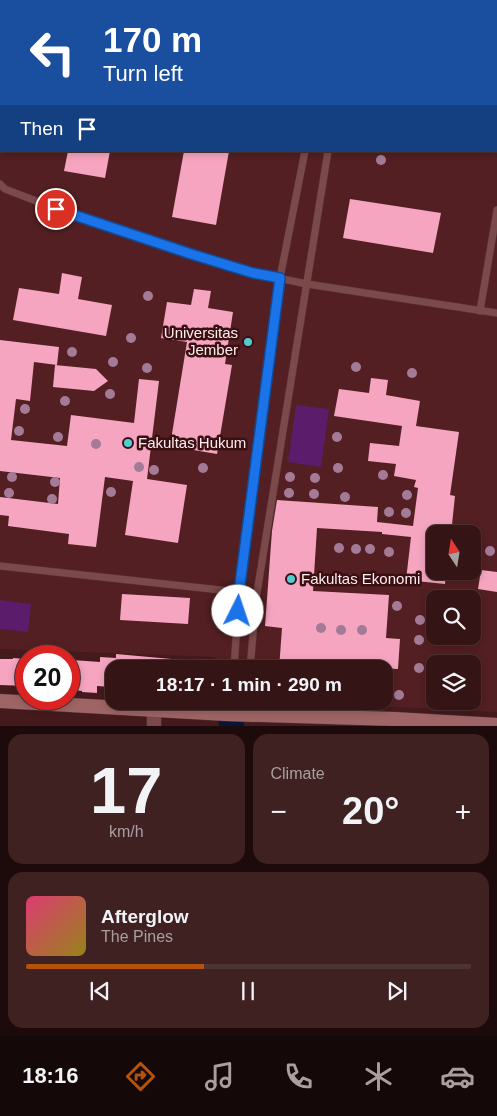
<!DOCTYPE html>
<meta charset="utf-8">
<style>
:root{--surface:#341415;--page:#3f2122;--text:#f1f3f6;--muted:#a99ea0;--line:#4e3334;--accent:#b45309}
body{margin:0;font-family:Helvetica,sans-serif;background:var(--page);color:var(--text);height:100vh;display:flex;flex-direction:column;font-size:19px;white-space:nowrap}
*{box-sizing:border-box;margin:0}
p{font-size:16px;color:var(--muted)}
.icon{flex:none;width:28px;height:28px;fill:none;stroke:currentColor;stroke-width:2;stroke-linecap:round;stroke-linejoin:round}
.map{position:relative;height:726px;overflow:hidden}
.details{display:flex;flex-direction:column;gap:8px;padding:8px;background:#1d0b0c;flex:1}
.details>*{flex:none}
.guide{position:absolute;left:0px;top:0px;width:498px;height:152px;box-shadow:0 2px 8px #0003,0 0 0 1px var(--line);background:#1a4fa0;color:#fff;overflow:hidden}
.needle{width:32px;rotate:348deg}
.tools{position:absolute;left:426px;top:525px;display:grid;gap:10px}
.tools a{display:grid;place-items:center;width:55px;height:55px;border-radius:10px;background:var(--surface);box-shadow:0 2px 8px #0003,0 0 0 1px var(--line);font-size:25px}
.speed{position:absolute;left:15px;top:645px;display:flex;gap:10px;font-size:25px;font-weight:700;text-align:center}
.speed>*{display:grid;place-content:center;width:65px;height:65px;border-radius:50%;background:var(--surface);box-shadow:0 2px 8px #0003,0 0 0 1px var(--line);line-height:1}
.speed .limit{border:8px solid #d22;background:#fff;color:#111}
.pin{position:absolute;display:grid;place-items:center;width:42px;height:42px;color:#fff;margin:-21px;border:2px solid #fff;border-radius:50%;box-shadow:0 1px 5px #0007}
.me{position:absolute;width:55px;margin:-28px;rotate:4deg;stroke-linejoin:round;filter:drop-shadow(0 0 4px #0008)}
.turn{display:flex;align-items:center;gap:18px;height:105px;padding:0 20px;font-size:22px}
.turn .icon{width:65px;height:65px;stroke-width:2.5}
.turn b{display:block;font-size:35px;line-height:42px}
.then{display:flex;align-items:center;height:48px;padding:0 20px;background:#0003;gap:10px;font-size:19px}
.big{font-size:38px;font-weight:800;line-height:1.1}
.details .widget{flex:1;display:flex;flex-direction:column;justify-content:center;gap:8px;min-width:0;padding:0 18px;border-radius:15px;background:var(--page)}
.details .dial{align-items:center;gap:0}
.dial b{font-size:65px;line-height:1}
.song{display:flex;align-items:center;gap:15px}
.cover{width:60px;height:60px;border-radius:8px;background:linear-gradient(135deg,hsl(340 70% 55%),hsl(50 70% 35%))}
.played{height:5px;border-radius:2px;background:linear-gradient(90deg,var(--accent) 40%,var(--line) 40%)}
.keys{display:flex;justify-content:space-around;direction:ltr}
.heat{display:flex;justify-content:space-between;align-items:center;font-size:28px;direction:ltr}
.details .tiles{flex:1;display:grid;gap:8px;grid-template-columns:1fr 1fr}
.widget:last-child{grid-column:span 2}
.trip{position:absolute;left:105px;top:660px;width:288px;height:50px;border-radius:15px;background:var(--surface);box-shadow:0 2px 8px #0003,0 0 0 1px var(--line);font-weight:800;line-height:50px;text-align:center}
.menu{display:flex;height:80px;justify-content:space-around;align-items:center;background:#150808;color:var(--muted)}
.menu .icon{width:35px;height:35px}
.menu .active{color:var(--accent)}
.menu b{font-size:22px;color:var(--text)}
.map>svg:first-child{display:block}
.built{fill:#531f22;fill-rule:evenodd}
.green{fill:#5b1d6b}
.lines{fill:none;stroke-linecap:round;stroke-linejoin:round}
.river{stroke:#041736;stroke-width:24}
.building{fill:#f5a5bf}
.service-casing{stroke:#583539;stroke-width:8}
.minor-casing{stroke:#583539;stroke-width:15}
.secondary-casing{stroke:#583539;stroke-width:15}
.service{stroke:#7b494a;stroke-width:7}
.minor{stroke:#7b494a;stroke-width:14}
.secondary{stroke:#9f6566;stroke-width:14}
.tree{fill:#a37b97}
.route-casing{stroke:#114b97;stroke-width:12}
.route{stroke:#1a73e8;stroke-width:9}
.poi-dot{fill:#51ccd1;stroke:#3a0f13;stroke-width:2}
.labels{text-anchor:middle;stroke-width:5;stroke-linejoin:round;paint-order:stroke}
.poi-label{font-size:15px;fill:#ffecec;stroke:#3a0f13;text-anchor:start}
</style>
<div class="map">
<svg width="497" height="726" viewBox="0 0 497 726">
<rect width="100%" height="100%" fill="#451a1c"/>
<!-- built -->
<path class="built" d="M0,0h497v712l-214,-11h101v-32h-168l-1,-12 -215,-8zM1,1h495v150h-495zM435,534h37v37h-37zM435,599h37v37h-37zM435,664h37v37h-37z"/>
<!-- green -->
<g class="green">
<path d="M296,405l33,4 -8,58 -33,-5z"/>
<path d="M0,600l31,4 -3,28 -28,-3z"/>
</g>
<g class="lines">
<!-- river -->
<path class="river" d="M225,702l7,24"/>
</g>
<!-- building -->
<g class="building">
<path d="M68,151h42l-5,27 -41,-7z"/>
<path d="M184,151h45l-13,74 -44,-8z"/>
<path d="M350,199l91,14 -8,40 -90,-15z"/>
<path d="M62,273l20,4 -4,22 34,6 -6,31 -93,-16 6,-32 40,6z"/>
<path d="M194,289l17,2 -3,17 25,4 -8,52 7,1 -15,89 -47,-8 17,-104 -26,-4 6,-36 24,3z"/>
<path d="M0,340l59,7 -2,18 -23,-3 -4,39 -14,-2 -5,41 56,6 4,-31 63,8 5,-44 20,2 -12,98 40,6 -9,58 -53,-8 8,-54 -28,-4 -9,70 -28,-3 1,-10 -61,-8 1,-10 -9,-1v-18l58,7 2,-26 -60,-7z"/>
<path d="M55,365l41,4 12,12 -14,10 -41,-4z"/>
<path d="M371,378l17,2 -2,15 34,6 -4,25 43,6 -9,63 5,1 -4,38h-16v37h11l-1,13 -39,-4 5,-43 -29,-3v-2l-65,-4 -4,63 76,4 -3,43 14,1 -2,30 -91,-4v4h-28l3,-41 -17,-2 7,-95 5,-31 101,7 -1,15 36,4 5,-38 -4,-1 2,-7 -22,-4 2,-12 -28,-3 2,-18 29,3 3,-20 -68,-10 5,-27 30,4z"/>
<path d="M481,570l16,2v20l-19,-3z"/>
<path d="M122,594l68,4 -2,26 -68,-4z"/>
<path d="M116,654l67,6v9h-71l-1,18 -14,-1v7l-15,-1v-1l-11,-1 1,-30 28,2v-5l16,1z"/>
<path d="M13,658l13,1v27l-26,-1v-26h13z"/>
</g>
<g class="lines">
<defs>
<g id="service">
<path d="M336,1l1,-1"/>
<path d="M355,1v-1"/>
<path d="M0,184l5,5 52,20 134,45 62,19 54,11 190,29"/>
<path d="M480,311l17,-101"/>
<path d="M0,566l239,26"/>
<path d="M234,669l5,-77 41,-314 25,-127"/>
<path d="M250,669l6,-70 72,-448"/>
<path d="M232,714l1,-13"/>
<path d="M246,715l1,-14"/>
</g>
<path id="minor" d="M154,710v16"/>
<path id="secondary" d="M0,701l226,13 168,5 103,6"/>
</defs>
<!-- service casing -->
<use href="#service" class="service-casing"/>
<!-- minor casing -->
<use href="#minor" class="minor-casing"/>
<!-- secondary casing -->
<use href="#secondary" class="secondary-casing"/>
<!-- service -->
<use href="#service" class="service"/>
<!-- minor -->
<use href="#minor" class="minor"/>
<!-- secondary -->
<use href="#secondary" class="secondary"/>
</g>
<!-- trees -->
<g class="tree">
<circle cx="381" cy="160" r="5"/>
<circle cx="148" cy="296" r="5"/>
<circle cx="131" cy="338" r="5"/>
<circle cx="72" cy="352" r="5"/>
<circle cx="113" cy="362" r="5"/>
<circle cx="356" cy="367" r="5"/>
<circle cx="147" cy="368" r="5"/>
<circle cx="412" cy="373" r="5"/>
<circle cx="110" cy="394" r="5"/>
<circle cx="65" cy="401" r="5"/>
<circle cx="25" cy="409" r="5"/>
<circle cx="19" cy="431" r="5"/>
<circle cx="58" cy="437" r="5"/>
<circle cx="337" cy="437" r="5"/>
<circle cx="96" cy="444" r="5"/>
<circle cx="139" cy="467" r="5"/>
<circle cx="203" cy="468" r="5"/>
<circle cx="338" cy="468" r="5"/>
<circle cx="154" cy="470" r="5"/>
<circle cx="383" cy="475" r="5"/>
<circle cx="12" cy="477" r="5"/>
<circle cx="290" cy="477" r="5"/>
<circle cx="315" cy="478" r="5"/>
<circle cx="55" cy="482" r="5"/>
<circle cx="111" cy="492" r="5"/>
<circle cx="9" cy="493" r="5"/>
<circle cx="289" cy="493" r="5"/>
<circle cx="314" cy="494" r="5"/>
<circle cx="407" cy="495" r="5"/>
<circle cx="345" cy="497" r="5"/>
<circle cx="52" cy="499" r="5"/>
<circle cx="389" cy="512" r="5"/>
<circle cx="406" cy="513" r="5"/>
<circle cx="339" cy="548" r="5"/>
<circle cx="356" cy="549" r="5"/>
<circle cx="370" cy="549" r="5"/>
<circle cx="490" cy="551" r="5"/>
<circle cx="389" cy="552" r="5"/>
<circle cx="351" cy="579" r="5"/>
<circle cx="337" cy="580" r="5"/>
<circle cx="367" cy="580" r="5"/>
<circle cx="384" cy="580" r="5"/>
<circle cx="397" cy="606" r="5"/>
<circle cx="420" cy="620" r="5"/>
<circle cx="321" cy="628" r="5"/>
<circle cx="341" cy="630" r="5"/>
<circle cx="362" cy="630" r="5"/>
<circle cx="419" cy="640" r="5"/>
<circle cx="419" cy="668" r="5"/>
<circle cx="399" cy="695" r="5"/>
</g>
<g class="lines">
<defs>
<path id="route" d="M56,209l135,45 62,19 27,5 -41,314 -1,19"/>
</defs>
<!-- route casing -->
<use href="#route" class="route-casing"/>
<!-- route -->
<use href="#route" class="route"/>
</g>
<!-- markers -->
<g class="poi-dot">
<circle cx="248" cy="342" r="5"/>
<circle cx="128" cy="443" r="5"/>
<circle cx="291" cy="579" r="5"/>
</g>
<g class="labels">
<!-- poi labels -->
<g class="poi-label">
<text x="238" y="338" text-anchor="end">Universitas<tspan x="238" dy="17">Jember</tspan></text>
<text x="138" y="448">Fakultas Hukum</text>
<text x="301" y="584">Fakultas Ekonomi</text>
</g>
</g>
</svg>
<div class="tools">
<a><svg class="needle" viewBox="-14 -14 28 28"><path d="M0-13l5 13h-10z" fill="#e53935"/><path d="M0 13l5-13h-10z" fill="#a99ea0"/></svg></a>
<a><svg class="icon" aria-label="search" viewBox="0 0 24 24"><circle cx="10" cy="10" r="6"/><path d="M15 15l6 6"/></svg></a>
<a><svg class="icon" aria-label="layers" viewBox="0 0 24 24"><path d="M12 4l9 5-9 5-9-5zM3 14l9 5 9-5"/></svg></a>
</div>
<div class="speed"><div class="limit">20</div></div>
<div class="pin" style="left:56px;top:209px;background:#d93025"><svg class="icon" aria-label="arrive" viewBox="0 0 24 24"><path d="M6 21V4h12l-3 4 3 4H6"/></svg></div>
<svg class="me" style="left:238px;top:611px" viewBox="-20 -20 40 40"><circle r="19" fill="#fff"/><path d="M0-13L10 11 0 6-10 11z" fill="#1a73e8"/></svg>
<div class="trip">18:17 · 1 min · 290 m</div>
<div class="guide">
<div class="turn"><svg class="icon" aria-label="left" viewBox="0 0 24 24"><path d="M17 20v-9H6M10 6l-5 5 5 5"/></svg><div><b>170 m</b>Turn left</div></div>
<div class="then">Then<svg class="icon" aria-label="arrive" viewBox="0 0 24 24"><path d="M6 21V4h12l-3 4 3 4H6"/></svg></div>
</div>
</div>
<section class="details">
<div class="tiles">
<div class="widget dial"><b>17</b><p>km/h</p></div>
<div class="widget"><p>Climate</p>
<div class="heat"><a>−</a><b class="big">20°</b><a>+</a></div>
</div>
<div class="widget">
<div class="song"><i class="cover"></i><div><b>Afterglow</b><p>The Pines</p></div></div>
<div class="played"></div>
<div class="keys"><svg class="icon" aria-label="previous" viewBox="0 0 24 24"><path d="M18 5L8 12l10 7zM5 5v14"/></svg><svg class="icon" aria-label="pause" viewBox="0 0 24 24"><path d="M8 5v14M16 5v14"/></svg><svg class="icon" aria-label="next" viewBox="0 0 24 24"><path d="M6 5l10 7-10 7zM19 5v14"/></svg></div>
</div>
</div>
</section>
<nav class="menu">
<b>18:16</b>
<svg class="icon active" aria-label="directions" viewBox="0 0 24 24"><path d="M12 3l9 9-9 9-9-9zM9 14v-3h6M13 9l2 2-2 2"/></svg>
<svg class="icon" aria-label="music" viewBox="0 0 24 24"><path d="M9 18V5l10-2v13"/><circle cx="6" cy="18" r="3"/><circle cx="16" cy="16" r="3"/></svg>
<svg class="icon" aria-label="phone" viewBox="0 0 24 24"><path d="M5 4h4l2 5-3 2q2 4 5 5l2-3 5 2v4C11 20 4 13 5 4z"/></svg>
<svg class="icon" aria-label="climate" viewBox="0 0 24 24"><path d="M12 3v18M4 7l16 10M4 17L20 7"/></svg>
<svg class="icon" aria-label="car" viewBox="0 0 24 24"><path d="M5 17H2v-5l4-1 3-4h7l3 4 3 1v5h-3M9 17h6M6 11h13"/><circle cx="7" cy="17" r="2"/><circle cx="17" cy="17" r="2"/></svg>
</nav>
